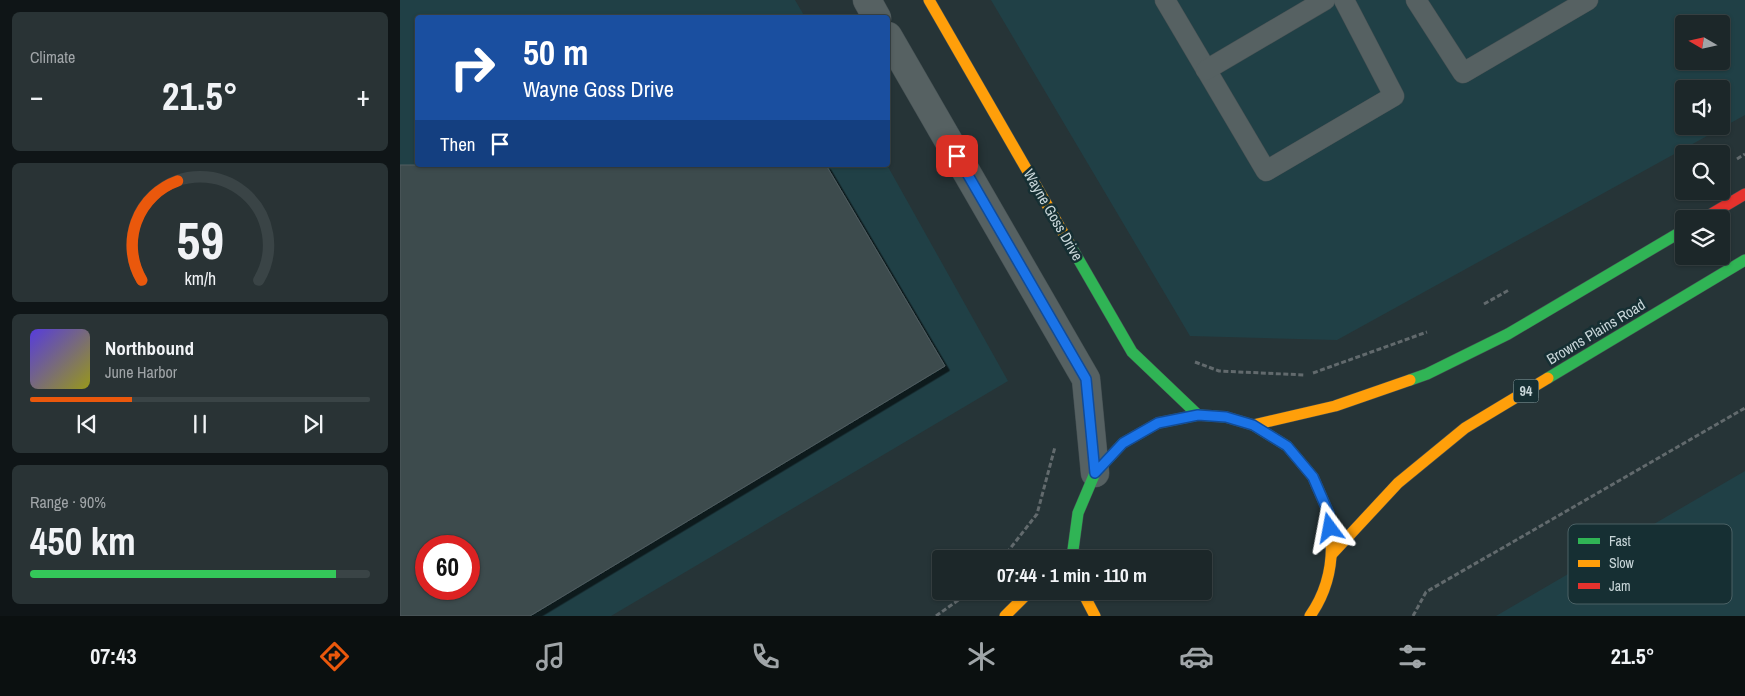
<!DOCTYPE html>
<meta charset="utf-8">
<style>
:root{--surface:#1c2729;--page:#293335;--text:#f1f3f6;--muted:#a0a5a8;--line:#3a4446;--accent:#ea580c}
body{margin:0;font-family:"Archivo Narrow",sans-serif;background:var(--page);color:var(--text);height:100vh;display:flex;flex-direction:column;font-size:19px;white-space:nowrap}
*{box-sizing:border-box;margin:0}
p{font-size:16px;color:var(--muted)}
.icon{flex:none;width:28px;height:28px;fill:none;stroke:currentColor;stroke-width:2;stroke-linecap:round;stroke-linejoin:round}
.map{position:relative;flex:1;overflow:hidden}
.sheet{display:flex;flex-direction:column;gap:12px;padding:12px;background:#0f1517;width:400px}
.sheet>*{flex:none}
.banner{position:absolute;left:15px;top:15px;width:475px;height:152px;border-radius:5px;box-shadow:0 1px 4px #0004,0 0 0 1px var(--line);background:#1a4fa0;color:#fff;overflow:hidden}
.needle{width:32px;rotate:279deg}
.controls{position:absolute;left:1275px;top:15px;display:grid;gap:10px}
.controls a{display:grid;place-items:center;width:55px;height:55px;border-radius:5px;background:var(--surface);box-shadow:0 1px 4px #0004,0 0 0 1px var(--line);font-size:25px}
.speed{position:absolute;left:15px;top:535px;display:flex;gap:10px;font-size:25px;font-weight:700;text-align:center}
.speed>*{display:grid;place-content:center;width:65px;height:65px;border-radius:50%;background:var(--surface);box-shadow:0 1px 4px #0004,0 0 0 1px var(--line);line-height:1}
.speed .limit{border:8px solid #d22;background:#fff;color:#111}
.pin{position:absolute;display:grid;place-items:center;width:42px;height:42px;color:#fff;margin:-21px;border-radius:10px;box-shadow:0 2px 8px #0006}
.me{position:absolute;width:55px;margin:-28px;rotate:347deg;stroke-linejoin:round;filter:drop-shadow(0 0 4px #0008)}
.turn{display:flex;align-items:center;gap:18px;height:105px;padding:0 25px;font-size:22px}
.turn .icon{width:65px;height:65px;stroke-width:2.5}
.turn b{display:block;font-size:35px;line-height:42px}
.then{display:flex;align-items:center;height:48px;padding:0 25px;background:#0003;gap:10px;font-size:19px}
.big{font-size:38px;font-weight:700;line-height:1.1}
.sheet .card{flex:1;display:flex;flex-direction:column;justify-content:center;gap:8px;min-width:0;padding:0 18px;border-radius:8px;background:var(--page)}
.sheet .dial{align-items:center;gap:0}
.dial svg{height:130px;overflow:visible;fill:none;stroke:var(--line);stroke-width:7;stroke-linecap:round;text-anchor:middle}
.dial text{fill:var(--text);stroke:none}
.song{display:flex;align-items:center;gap:15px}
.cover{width:60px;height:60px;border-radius:8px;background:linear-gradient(135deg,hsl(250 70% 55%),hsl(60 70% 35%))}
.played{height:5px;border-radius:2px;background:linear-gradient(90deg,var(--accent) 30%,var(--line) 30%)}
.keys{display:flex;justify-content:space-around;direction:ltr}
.heat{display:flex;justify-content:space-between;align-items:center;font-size:28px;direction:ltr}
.charge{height:8px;border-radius:4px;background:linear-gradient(90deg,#34c759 90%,var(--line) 0)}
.trip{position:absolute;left:532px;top:550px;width:280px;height:50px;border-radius:5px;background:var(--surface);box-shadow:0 1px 4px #0004,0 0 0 1px var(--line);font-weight:700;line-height:50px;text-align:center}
.menu{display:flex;height:80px;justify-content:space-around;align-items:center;background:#0b1010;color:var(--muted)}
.menu .icon{width:35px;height:35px}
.menu .active{color:var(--accent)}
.menu b{font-size:22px;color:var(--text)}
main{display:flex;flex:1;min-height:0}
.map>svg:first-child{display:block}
.built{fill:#204046;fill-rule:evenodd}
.building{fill:#3c4b4e;stroke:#515d60;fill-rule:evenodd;filter:url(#shadow)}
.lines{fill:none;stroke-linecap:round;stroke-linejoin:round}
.lane-casing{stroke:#444f52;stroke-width:21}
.street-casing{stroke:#444f52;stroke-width:29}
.fast-casing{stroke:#444f52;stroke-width:12}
.slow-casing{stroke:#444f52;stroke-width:12}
.jam-casing{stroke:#444f52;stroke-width:12}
.path{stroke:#626a6d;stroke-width:3;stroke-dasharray:5 2.5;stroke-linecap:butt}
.lane{stroke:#566162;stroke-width:20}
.street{stroke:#566162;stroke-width:28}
.fast{stroke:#30b455;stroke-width:11}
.slow{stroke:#ff9f0a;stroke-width:11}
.jam{stroke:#e5322d;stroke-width:11}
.route-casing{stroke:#114b97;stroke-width:12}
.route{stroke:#1a73e8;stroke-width:9}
.labels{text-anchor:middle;stroke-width:5;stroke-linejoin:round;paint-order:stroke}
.shield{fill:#162f33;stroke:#93a4a7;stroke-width:1}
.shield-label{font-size:14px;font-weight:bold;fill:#c8d6d9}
.street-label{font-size:15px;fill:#c8d6d9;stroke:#162f33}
.key{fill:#162f33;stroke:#4b6165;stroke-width:1}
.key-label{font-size:14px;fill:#c8d6d9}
</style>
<main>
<section class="sheet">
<div class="card"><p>Climate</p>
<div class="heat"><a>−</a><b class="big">21.5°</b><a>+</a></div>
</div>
<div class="card dial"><svg viewBox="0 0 100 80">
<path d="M14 69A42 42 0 1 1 86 69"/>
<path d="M14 69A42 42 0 0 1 36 8" stroke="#ea580c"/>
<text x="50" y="56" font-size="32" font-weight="700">59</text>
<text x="50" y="72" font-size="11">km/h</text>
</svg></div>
<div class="card">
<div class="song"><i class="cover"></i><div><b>Northbound</b><p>June Harbor</p></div></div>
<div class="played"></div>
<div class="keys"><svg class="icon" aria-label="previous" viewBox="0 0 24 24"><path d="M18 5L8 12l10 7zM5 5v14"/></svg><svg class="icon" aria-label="pause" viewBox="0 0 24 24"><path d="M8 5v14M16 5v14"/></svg><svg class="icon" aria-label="next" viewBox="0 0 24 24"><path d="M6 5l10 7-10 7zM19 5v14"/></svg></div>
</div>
<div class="card"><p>Range · 90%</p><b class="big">450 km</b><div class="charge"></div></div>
</section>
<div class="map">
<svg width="1345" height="616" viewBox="0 0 1345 616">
<defs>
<filter id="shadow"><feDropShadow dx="4.5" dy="4.5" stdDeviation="0" flood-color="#0009"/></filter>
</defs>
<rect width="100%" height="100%" fill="#263437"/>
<!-- built -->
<g class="built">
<path d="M0,0h395l10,17 -387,1v147h469l121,216 -397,235h-211zM26,546h43v43h-43z"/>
<path d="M591,0h754v115l-408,225 -147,-4zM1284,24h37v37h-37zM1284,89h37v37h-37z"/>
<path d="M1345,471v145h-249z"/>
</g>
<!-- building -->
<path class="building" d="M0,165h426l119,201 -415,250h-130zM26,546h43v43h-43z"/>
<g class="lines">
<defs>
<g id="lane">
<path d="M765,0l101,171 128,-75 -50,-96"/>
<path d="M1016,0l47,73 125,-73"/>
<path d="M806,70l119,-70"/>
</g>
<g id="street">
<path d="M467,0l10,18"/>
<path d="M488,36l198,343 9,94"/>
</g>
<g id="fast">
<path d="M669,243l63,109 66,63"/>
<path d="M1148,378l197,-118"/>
<path d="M1010,380l17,-6 81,-40 176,-104"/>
<path d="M675,559l-2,-9 5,-37 17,-40 28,-30 35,-20 40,-8 28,2 27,8 34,21 26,31 16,37 2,23"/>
</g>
<g id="slow">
<path d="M529,0l140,243"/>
<path d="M853,425l82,-19 75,-26"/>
<path d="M932,554l66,-71 67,-55 83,-50"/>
<path d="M682,591l13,25"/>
<path d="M605,616l25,-25"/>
<path d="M910,616c16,-23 23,-51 21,-79"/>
</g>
<path id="jam" d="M1303,219l42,-25"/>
</defs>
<!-- lane casing -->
<use href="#lane" class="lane-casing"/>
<!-- street casing -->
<use href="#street" class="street-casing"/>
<!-- fast casing -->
<use href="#fast" class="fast-casing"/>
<!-- slow casing -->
<use href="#slow" class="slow-casing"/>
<!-- jam casing -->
<use href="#jam" class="jam-casing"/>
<!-- path -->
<g class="path">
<path d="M1337,159l8,-5"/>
<path d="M1084,304l25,-14"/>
<path d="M795,362l24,9 86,4"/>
<path d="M913,373l114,-41"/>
<path d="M602,559l35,-45 18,-67"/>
<path d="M536,616l35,-25"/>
<path d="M1013,616l13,-24 319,-184"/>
</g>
<!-- lane -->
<use href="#lane" class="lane"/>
<!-- street -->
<use href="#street" class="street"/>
<!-- fast -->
<use href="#fast" class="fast"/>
<!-- slow -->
<use href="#slow" class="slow"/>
<!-- jam -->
<use href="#jam" class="jam"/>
</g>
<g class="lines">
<defs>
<path id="route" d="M557,156l129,223 9,94 28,-30 35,-20 40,-8 28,2 27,8 34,21 26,31 16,37 1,14"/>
</defs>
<!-- route casing -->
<use href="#route" class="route-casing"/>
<!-- route -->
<use href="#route" class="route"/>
</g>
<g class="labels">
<!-- shield labels -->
<rect class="shield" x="1113.5" y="379.5" width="25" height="23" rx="4"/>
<g class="shield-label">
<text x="1126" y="396">94</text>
</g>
<!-- street labels -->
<g class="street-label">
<text transform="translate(653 215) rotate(60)" y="5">Wayne Goss Drive</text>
<text transform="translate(1196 332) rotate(-31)" y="5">Browns Plains Road</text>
</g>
</g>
<!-- legend -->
<rect x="1168" y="524" width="164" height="80" rx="8" class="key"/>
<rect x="1178" y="538" width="22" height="6" fill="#30b455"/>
<rect x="1178" y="560" width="22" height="7" fill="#ff9f0a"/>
<rect x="1178" y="583" width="22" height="6" fill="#e5322d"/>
<g class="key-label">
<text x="1209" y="546">Fast</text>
<text x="1209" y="568">Slow</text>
<text x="1209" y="591">Jam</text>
</g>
</svg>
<div class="controls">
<a><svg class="needle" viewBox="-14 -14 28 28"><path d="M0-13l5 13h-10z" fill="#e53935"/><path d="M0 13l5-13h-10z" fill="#a0a5a8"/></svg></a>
<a><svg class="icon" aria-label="sound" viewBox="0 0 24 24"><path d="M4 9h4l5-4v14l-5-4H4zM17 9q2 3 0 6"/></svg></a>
<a><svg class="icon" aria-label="search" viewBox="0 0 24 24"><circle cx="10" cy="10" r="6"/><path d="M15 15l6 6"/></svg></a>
<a><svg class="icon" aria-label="layers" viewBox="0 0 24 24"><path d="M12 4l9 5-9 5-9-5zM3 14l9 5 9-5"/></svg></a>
</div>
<div class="speed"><div class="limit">60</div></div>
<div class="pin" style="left:557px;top:156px;background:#d93025"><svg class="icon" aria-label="arrive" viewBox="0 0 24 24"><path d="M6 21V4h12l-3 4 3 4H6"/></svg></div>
<svg class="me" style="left:930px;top:528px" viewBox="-20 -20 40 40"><path d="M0-17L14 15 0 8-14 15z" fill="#1a73e8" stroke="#fff" stroke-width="4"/></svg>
<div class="trip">07:44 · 1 min · 110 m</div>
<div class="banner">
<div class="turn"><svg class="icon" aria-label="right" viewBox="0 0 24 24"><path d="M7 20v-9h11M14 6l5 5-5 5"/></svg><div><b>50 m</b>Wayne Goss Drive</div></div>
<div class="then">Then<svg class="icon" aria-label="arrive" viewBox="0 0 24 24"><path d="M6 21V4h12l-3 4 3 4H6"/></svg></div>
</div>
</div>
</main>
<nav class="menu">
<b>07:43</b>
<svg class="icon active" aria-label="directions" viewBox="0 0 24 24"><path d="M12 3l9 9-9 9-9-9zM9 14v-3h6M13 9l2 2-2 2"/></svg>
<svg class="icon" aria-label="music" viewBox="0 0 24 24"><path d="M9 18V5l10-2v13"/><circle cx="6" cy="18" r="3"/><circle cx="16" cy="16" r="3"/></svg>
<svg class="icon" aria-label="phone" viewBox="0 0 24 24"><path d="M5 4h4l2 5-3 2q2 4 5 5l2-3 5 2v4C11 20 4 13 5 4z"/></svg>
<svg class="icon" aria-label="climate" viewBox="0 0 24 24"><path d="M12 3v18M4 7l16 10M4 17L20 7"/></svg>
<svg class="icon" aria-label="car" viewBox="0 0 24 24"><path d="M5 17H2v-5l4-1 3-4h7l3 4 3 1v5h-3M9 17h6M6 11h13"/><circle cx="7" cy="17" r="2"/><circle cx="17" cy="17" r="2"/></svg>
<svg class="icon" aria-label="filters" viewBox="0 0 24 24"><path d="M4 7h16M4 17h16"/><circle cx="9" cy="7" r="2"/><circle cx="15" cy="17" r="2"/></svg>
<b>21.5°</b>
</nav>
